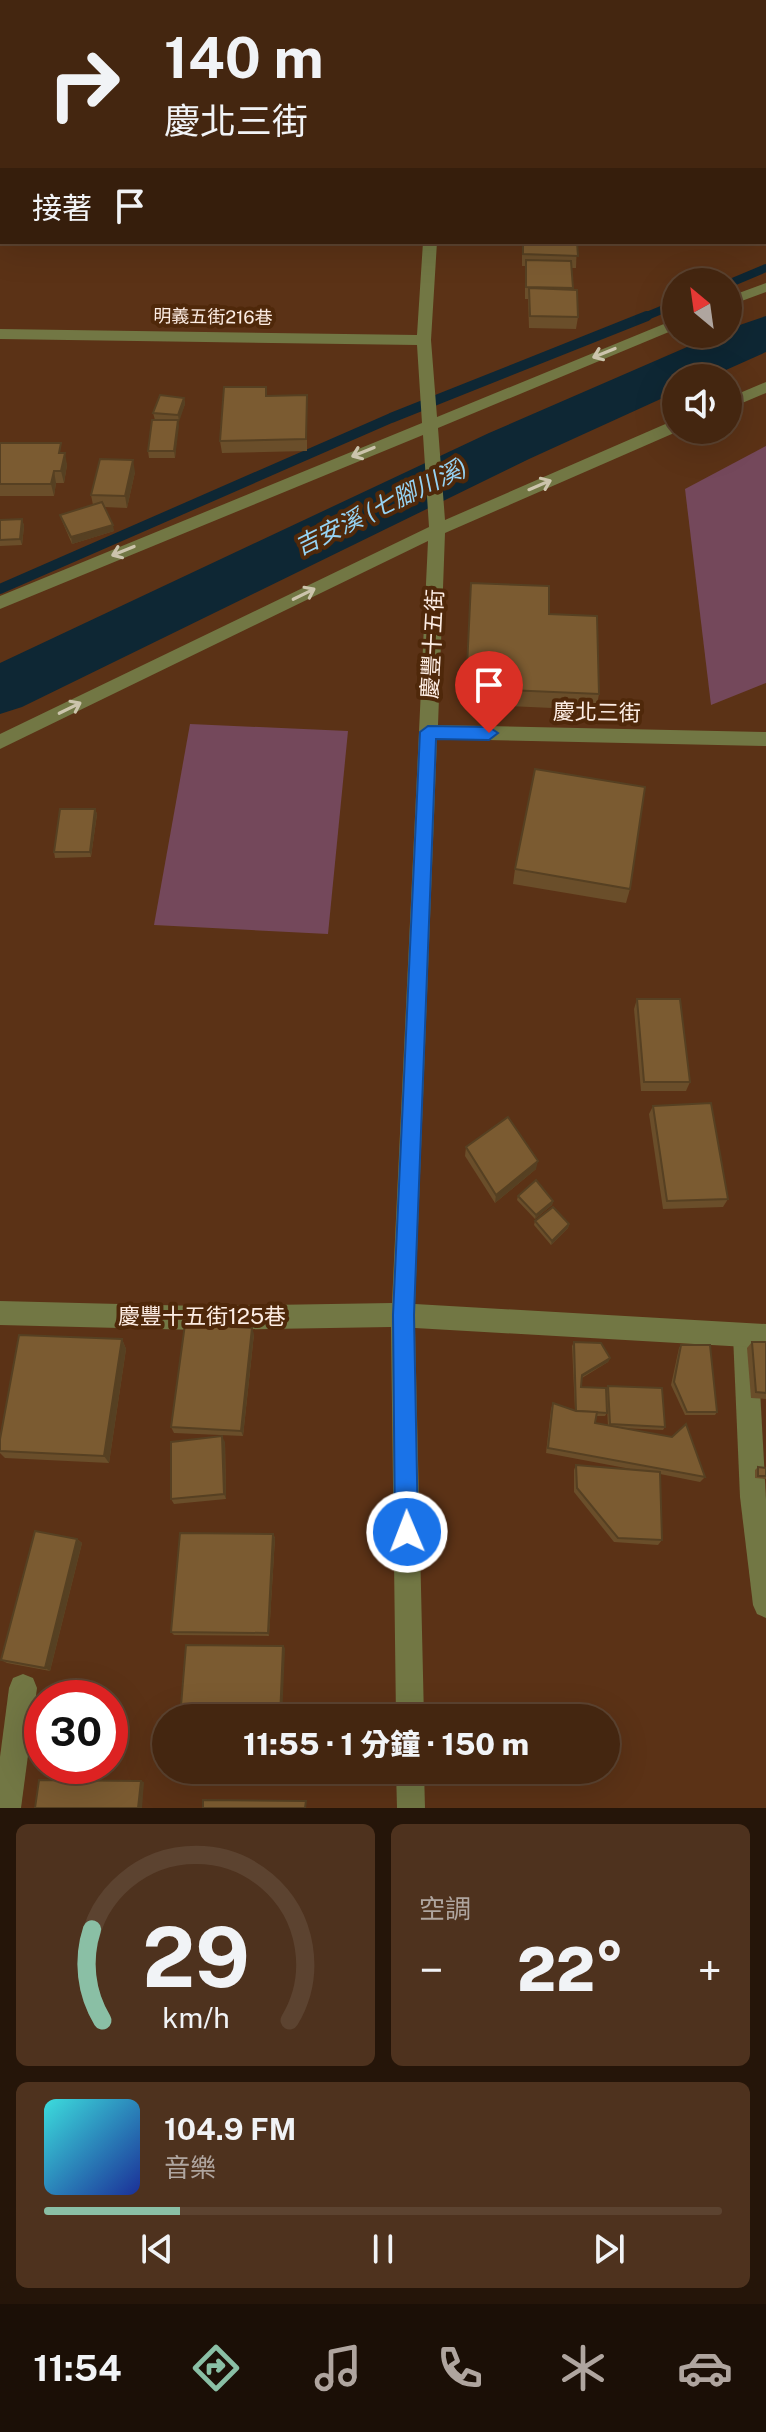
<!DOCTYPE html>
<html lang="zh-TW">
<meta charset="utf-8">
<style>
:root{--surface:#442610;--page:#4e321e;--text:#f1f3f6;--muted:#afa59f;--line:#5c4330;--accent:#8abfa5}
body{margin:0;font-family:"Public Sans","Noto Sans TC",sans-serif;background:var(--page);color:var(--text);height:100vh;display:flex;flex-direction:column;font-size:30px;white-space:nowrap}
*{box-sizing:border-box;margin:0}
p{font-size:26px;color:var(--muted)}
.icon{flex:none;width:44px;height:44px;fill:none;stroke:currentColor;stroke-width:2;stroke-linecap:round;stroke-linejoin:round}
.map{position:relative;height:1808px;overflow:hidden}
.details{display:flex;flex-direction:column;gap:16px;padding:16px;background:#251509;flex:1}
.details>*{flex:none}
.hud{position:absolute;left:0px;top:0px;width:766px;height:244px;box-shadow:0 8px 32px #0002,0 0 0 2px var(--line);background:#442610;color:var(--text);overflow:hidden}
.needle{width:52px;rotate:331deg}
.tools{position:absolute;left:662px;top:268px;display:grid;gap:16px}
.tools a{display:grid;place-items:center;width:80px;height:80px;border-radius:50%;background:var(--surface);box-shadow:0 8px 32px #0002,0 0 0 2px var(--line);font-size:40px}
.speed{position:absolute;left:24px;top:1680px;display:flex;gap:16px;font-size:40px;font-weight:700;text-align:center}
.speed>*{display:grid;place-content:center;width:104px;height:104px;border-radius:50%;background:var(--surface);box-shadow:0 8px 32px #0002,0 0 0 2px var(--line);line-height:1}
.speed .limit{border:12px solid #d22;background:#fff;color:#111}
.pin{position:absolute;display:grid;place-items:center;width:68px;height:68px;color:#fff;margin:-82px -34px;border-radius:50% 50% 50% 0;rotate:-45deg;box-shadow:0 0 8px #0007}
.pin .icon{rotate:45deg}
.me{position:absolute;width:88px;margin:-44px;rotate:359deg;stroke-linejoin:round;filter:drop-shadow(0 0 6px #0008)}
.turn{display:flex;align-items:center;gap:28px;height:168px;padding:0 32px;font-size:36px}
.turn .icon{width:104px;height:104px;stroke-width:2.5}
.turn b{display:block;font-size:56px;line-height:68px}
.then{display:flex;align-items:center;height:76px;padding:0 32px;background:#0003;gap:16px;font-size:30px}
.big{font-size:60px;font-weight:800;line-height:1.1}
.details .widget{flex:1;display:flex;flex-direction:column;justify-content:center;gap:12px;min-width:0;padding:0 28px;border-radius:12px;background:var(--page)}
.details .dial{align-items:center;gap:0}
.dial svg{height:208px;overflow:visible;fill:none;stroke:var(--line);stroke-width:7;stroke-linecap:round;text-anchor:middle}
.dial text{fill:var(--text);stroke:none}
.song{display:flex;align-items:center;gap:24px}
.cover{width:96px;height:96px;border-radius:12px;background:linear-gradient(135deg,hsl(180 70% 55%),hsl(230 70% 35%))}
.played{height:8px;border-radius:4px;background:linear-gradient(90deg,var(--accent) 20%,var(--line) 20%)}
.keys{display:flex;justify-content:space-around;direction:ltr}
.heat{display:flex;justify-content:space-between;align-items:center;font-size:44px;direction:ltr}
.details .tiles{flex:1;display:grid;gap:16px;grid-template-columns:1fr 1fr}
.widget:last-child{grid-column:span 2}
.trip{position:absolute;left:152px;top:1704px;width:468px;height:80px;border-radius:40px;background:var(--surface);box-shadow:0 8px 32px #0002,0 0 0 2px var(--line);font-weight:800;line-height:80px;text-align:center}
.menu{display:flex;height:128px;justify-content:space-around;align-items:center;background:#1b0f06;color:var(--muted)}
.menu .icon{width:56px;height:56px}
.menu .current{color:var(--accent)}
.menu b{font-size:36px;color:var(--text)}
.map>svg:first-child{display:block}
.green{fill:#74485b}
.lines{fill:none;stroke-linecap:round;stroke-linejoin:round}
.stream-far1{stroke:#0e2734;stroke-width:8}
.stream{stroke:#0e2734;stroke-width:10}
.river{fill:#0e2734;fill-rule:evenodd}
.lane{fill:#727744;fill-rule:evenodd}
.street{fill:#727744;fill-rule:evenodd}
.wall{fill:#6a4e2a}
.shaded-wall{fill:#564022}
.building{fill:#7b5b31;stroke:#564022;stroke-width:2}
.oneway{stroke:#ccc4ac}
.route{fill:#1a73e8;stroke:#114b97;stroke-width:2}
.labels{text-anchor:middle;stroke-width:8;stroke-linejoin:round;paint-order:stroke}
.far-street-label{font-size:18px;fill:#fdede4;stroke:#4f280a}
.street-label{font-size:22px;fill:#fdede4;stroke:#4f280a}
.water-label{font-size:24px;font-style:italic;fill:#96d3f4;stroke:#4f280a}
</style>
<div class="map">
<svg width="766" height="1808" viewBox="0 0 766 1808">
<rect width="100%" height="100%" fill="#5b3216"/>
<!-- green -->
<g class="green">
<path d="M766,446v237l-55,22 -26,-216z"/>
<path d="M190,724l158,7 -20,203 -174,-9z"/>
</g>
<g class="lines">
<!-- stream-far1 -->
<g class="stream-far1">
<path d="M286,2l6,-2"/>
<path d="M728,284l38,-16"/>
<path d="M642,318l34,-14"/>
</g>
<!-- stream -->
<path class="stream" d="M0,589l391,-171 256,-102"/>
<!-- river -->
<path class="river" d="M766,316v36l-58,26h-32v14l-147,67 -507,248 -22,7v-51l489,-230 228,-99h11v-5z"/>
<!-- lane -->
<g class="lane">
<path d="M745,1323l8,4 4,8 9,164v119l-9,-4 -4,-9 -13,-108 -7,-162 4,-8z"/>
<path d="M23,1674l10,4 4,10 -16,120h-21v-51l9,-69 4,-10z"/>
</g>
<!-- street -->
<g class="street">
<rect x="433" y="0" width="12" height="2"/>
<rect x="0" y="80" width="2" height="8"/>
<rect x="764" y="96" width="2" height="8"/>
<path d="M423,242h14l-6,98 6,77 239,-98v10l-238,99 7,92 225,-98 6,-1v9h5l-236,103 -7,192 328,7v14l-329,-7 -22,565 351,20v24l-351,-20 9,390h-28l-5,-391 -192,3 -199,-5v-24l199,5 193,-3 36,-762 -428,208v-15l429,-207 -6,-92 -423,174v-13l422,-173 -5,-78 -417,-6v-10l417,6z"/>
<path d="M766,283v9l-38,14v-9z"/>
<path d="M766,382v11l-38,16v-11z"/>
<path d="M396,1770h28l1,38h-28z"/>
</g>
</g>
<!-- wall -->
<g class="wall">
<rect x="0" y="18" width="2" height="47"/>
<path d="M2,144v55h-2v-49z"/>
<path d="M522,242h55l-1,26h-5l1,22 6,27 -2,12 -47,-1 -1,-29h-3v-33h-3z"/>
<path d="M266,387l1,9 40,-1v56l-85,2 -2,-12z"/>
<path d="M184,398l1,6 -7,18 -3,36h-26l-1,-7 7,-31 -2,-7z"/>
<path d="M0,443l63,10 4,12 -3,18h-8l-2,13h-54z"/>
<path d="M135,472l-8,36 -23,-1 10,24 -42,13 -10,-23 -2,-6 33,-10 -2,-10z"/>
<path d="M22,519l2,7 -2,19 -22,1v-26z"/>
<path d="M471,583l78,31 50,80 -3,16 -131,-6z"/>
<path d="M95,809l2,5 -6,43 -36,1 -1,-6z"/>
<path d="M515,869l115,20 -4,14 -113,-19z"/>
<path d="M637,999l53,83 -4,9h-45l-7,-82z"/>
<path d="M653,1106l75,93 -5,8 -60,2 -14,-95z"/>
<path d="M466,1147l70,22 -41,34 -30,-47z"/>
<path d="M518,1196l35,5 -1,4 -17,14 -18,-19z"/>
<path d="M535,1221l34,3 -1,4 -17,17 -17,-20z"/>
<path d="M254,1334l-11,102 -69,-3 -3,-6z"/>
<path d="M122,1339l4,10 -17,114 -104,-5 -5,-5v-14z"/>
<path d="M574,1342l36,16 -2,4 -26,16 -1,9 26,26 -2,3h-9l-1,7 13,3 -2,-36 2,-4 57,41 -2,3 -42,-2 84,49 -5,5 -40,-8 2,66 -4,5 -44,-3 -40,-50v-22l2,-5 60,5 -90,-17 5,-44 2,-6 22,8 -3,-65z"/>
<path d="M752,1342h14v57l-15,-1 -4,-50z"/>
<path d="M681,1345l36,67 -2,3h-30l-14,-30 8,-37z"/>
<path d="M225,1442l1,57 -52,5 -3,-5z"/>
<path d="M758,1467l8,1v11l-11,-1v-8z"/>
<path d="M273,1534l2,4 -6,98 -95,-1 -3,-3z"/>
<path d="M77,1539l5,4 -32,128 -43,-8 -6,-3z"/>
</g>
<!-- shaded-wall -->
<g class="shaded-wall">
<path d="M184,398l1,6 -6,18 -1,-7z"/>
<path d="M178,420l1,6 -4,32 -1,-7z"/>
<path d="M65,453l2,12 -3,18 -3,-12z"/>
<path d="M133,460l2,12 -8,36 -2,-12z"/>
<path d="M54,471l2,12 -2,13 -3,-12z"/>
<path d="M22,519l2,7 -2,19 -2,-6z"/>
<path d="M113,525l1,6 -42,13 -1,-7z"/>
<path d="M95,809l2,5 -6,43 -1,-5z"/>
<path d="M538,1161l-2,8 -41,34 1,-8z"/>
<path d="M553,1201l-1,4 -17,14 1,-4z"/>
<path d="M569,1224l-1,4 -17,17 1,-4z"/>
<path d="M252,1328l2,6 -11,102 -2,-5z"/>
<path d="M122,1339l4,10 -17,114 -5,-7z"/>
<path d="M610,1358l-2,4 -28,16 2,-3z"/>
<path d="M222,1436l3,6 1,57 -2,-5z"/>
<path d="M273,1534l2,4 -6,98 -1,-3z"/>
<path d="M77,1539l5,4 -32,128 -5,-3z"/>
<path d="M283,1646l2,2 -3,70h-2z"/>
<path d="M141,1781l3,1 -2,26h-4z"/>
</g>
<!-- building -->
<g class="building">
<rect x="0" y="18" width="2" height="35"/>
<path d="M2,144v42h-2v-36z"/>
<path d="M523,242h54l1,14 -55,-2z"/>
<path d="M526,260l45,1 2,27 -47,-1z"/>
<path d="M529,288l48,2 1,27 -48,-1z"/>
<path d="M224,387h42v9l41,-1 -1,44 -86,2z"/>
<path d="M160,395l24,3 -6,17 -25,-2z"/>
<path d="M152,420h26l-4,31h-26z"/>
<path d="M0,443h61l-2,10h6l-4,18h-7l-3,13h-51z"/>
<path d="M100,459l33,1 -8,36 -34,-1z"/>
<path d="M102,502l11,23 -42,12 -11,-22z"/>
<path d="M22,519l-2,20 -20,1v-20z"/>
<path d="M471,583l78,3v28l48,2 2,78 -133,-6z"/>
<path d="M535,769l110,18 -15,102 -115,-20z"/>
<path d="M60,809h35l-5,43h-36z"/>
<path d="M637,999h43l10,83h-46z"/>
<path d="M711,1103l17,96 -61,2 -14,-95z"/>
<path d="M508,1117l30,44 -42,34 -30,-48z"/>
<path d="M536,1180l17,21 -17,14 -18,-19z"/>
<path d="M553,1207l16,17 -17,17 -17,-20z"/>
<path d="M185,1324l67,4 -11,103 -70,-4z"/>
<path d="M19,1335l103,4 -18,117 -104,-5v-12z"/>
<path d="M574,1342l27,1 9,15 -28,17 -1,12 25,1 1,25 -31,-2z"/>
<path d="M752,1342h14v51l-10,-1z"/>
<path d="M681,1345h29l7,67h-30l-13,-30z"/>
<path d="M608,1386l54,2 3,39 -55,-3z"/>
<path d="M553,1403l23,8 21,1 -2,11 77,14 14,-13 19,53 -157,-29z"/>
<path d="M222,1436l2,58 -53,5v-57z"/>
<path d="M576,1465l84,7 2,68 -44,-2 -41,-50z"/>
<path d="M758,1467l8,1v8h-8z"/>
<path d="M35,1531l42,8 -32,129 -44,-8z"/>
<path d="M180,1533l93,1 -5,99 -97,-1z"/>
<path d="M186,1645l97,1 -3,72h-100z"/>
<path d="M39,1780l102,1 -3,27h-103z"/>
<path d="M203,1800l103,1 -1,7h-102z"/>
</g>
<!-- one-way arrows -->
<defs><path id="oneway-shaft" d="M-6 0H5M1.5-3L5.5 0L1.5 3" fill="none" stroke-width="1.6" stroke-linecap="round" stroke-linejoin="round" transform="scale(2)"/></defs>
<g class="oneway">
<use href="#oneway-shaft" transform="translate(604 353) rotate(158)"/>
<use href="#oneway-shaft" transform="translate(363 452) rotate(158)"/>
<use href="#oneway-shaft" transform="translate(540 485) rotate(-23)"/>
<use href="#oneway-shaft" transform="translate(123 551) rotate(158)"/>
<use href="#oneway-shaft" transform="translate(304 594) rotate(-26)"/>
<use href="#oneway-shaft" transform="translate(70 708) rotate(-26)"/>
</g>
<!-- route -->
<path class="route" d="M428,726l61,1 9,6 -9,7 -53,-1 -22,576 4,217 -3,8 -8,4 -8,-4 -4,-8 -2,-217 27,-583z"/>
<g class="labels">
<!-- far-street labels -->
<g class="far-street-label">
<text transform="translate(213 317) rotate(1)" y="6">明義五街216巷</text>
</g>
<!-- street labels -->
<g class="street-label">
<text transform="translate(432 644) rotate(-87)" y="8">慶豐十五街</text>
<text transform="translate(597 712) rotate(1)" y="8">慶北三街</text>
<text x="202" y="1324">慶豐十五街125巷</text>
</g>
<!-- water labels -->
<g class="water-label">
<text transform="translate(381 507) rotate(-26)" y="8">吉安溪 (七腳川溪)</text>
</g>
</g>
</svg>
<div class="tools">
<a><svg class="needle" viewBox="-14 -14 28 28"><path d="M0-13l5 13h-10z" fill="#e53935"/><path d="M0 13l5-13h-10z" fill="#afa59f"/></svg></a>
<a><svg class="icon" aria-label="sound" viewBox="0 0 24 24"><path d="M4 9h4l5-4v14l-5-4H4zM17 9q2 3 0 6"/></svg></a>
</div>
<div class="speed"><div class="limit">30</div></div>
<div class="pin" style="left:489px;top:733px;background:#d93025"><svg class="icon" aria-label="arrive" viewBox="0 0 24 24"><path d="M6 21V4h12l-3 4 3 4H6"/></svg></div>
<svg class="me" style="left:407px;top:1532px" viewBox="-20 -20 40 40"><circle r="17" fill="#1a73e8" stroke="#fff" stroke-width="3"/><path d="M0-11L8 9 0 5-8 9z" fill="#fff"/></svg>
<div class="trip">11:55 · 1 分鐘 · 150 m</div>
<div class="hud">
<div class="turn"><svg class="icon" aria-label="right" viewBox="0 0 24 24"><path d="M7 20v-9h11M14 6l5 5-5 5"/></svg><div><b>140 m</b>慶北三街</div></div>
<div class="then">接著<svg class="icon" aria-label="arrive" viewBox="0 0 24 24"><path d="M6 21V4h12l-3 4 3 4H6"/></svg></div>
</div>
</div>
<section class="details">
<div class="tiles">
<div class="widget dial"><svg viewBox="0 0 100 80">
<path d="M14 69A42 42 0 1 1 86 69"/>
<path d="M14 69A42 42 0 0 1 10 34" stroke="#8abfa5"/>
<text x="50" y="56" font-size="32" font-weight="700">29</text>
<text x="50" y="72" font-size="11">km/h</text>
</svg></div>
<div class="widget"><p>空調</p>
<div class="heat"><a>−</a><b class="big">22°</b><a>+</a></div>
</div>
<div class="widget">
<div class="song"><i class="cover"></i><div><b>104.9 FM</b><p>音樂</p></div></div>
<div class="played"></div>
<div class="keys"><svg class="icon" aria-label="previous" viewBox="0 0 24 24"><path d="M18 5L8 12l10 7zM5 5v14"/></svg><svg class="icon" aria-label="pause" viewBox="0 0 24 24"><path d="M8 5v14M16 5v14"/></svg><svg class="icon" aria-label="next" viewBox="0 0 24 24"><path d="M6 5l10 7-10 7zM19 5v14"/></svg></div>
</div>
</div>
</section>
<nav class="menu">
<b>11:54</b>
<svg class="icon current" aria-label="directions" viewBox="0 0 24 24"><path d="M12 3l9 9-9 9-9-9zM9 14v-3h6M13 9l2 2-2 2"/></svg>
<svg class="icon" aria-label="music" viewBox="0 0 24 24"><path d="M9 18V5l10-2v13"/><circle cx="6" cy="18" r="3"/><circle cx="16" cy="16" r="3"/></svg>
<svg class="icon" aria-label="phone" viewBox="0 0 24 24"><path d="M5 4h4l2 5-3 2q2 4 5 5l2-3 5 2v4C11 20 4 13 5 4z"/></svg>
<svg class="icon" aria-label="climate" viewBox="0 0 24 24"><path d="M12 3v18M4 7l16 10M4 17L20 7"/></svg>
<svg class="icon" aria-label="car" viewBox="0 0 24 24"><path d="M5 17H2v-5l4-1 3-4h7l3 4 3 1v5h-3M9 17h6M6 11h13"/><circle cx="7" cy="17" r="2"/><circle cx="17" cy="17" r="2"/></svg>
</nav>
